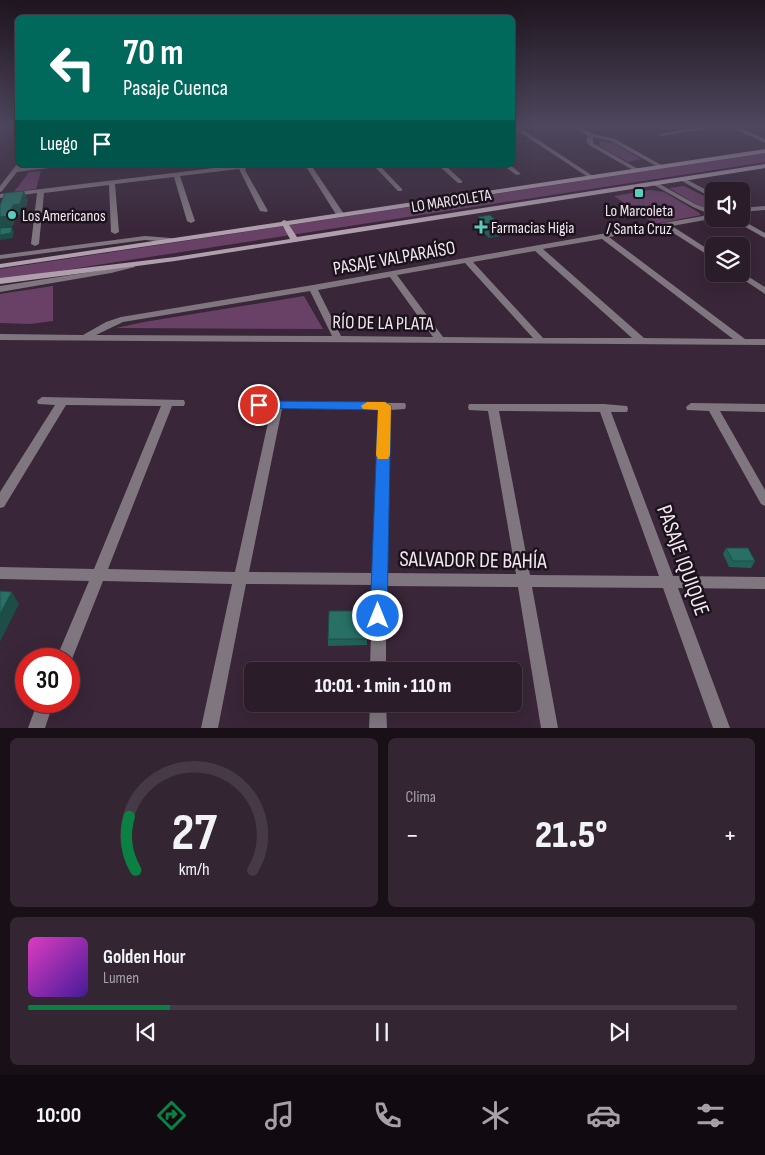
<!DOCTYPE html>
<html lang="es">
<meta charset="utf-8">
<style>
:root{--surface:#2b1c2a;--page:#332532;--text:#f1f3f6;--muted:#a6a1a8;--line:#473a47;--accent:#0b8043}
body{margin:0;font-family:"Sofia Sans Condensed",sans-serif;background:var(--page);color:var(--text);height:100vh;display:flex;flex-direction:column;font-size:19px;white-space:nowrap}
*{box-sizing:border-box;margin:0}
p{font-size:16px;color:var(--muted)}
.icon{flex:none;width:28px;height:28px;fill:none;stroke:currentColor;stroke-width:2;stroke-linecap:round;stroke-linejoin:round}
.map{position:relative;height:728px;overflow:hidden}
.sheet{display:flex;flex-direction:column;gap:10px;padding:10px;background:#180f17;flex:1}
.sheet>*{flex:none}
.top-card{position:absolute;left:15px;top:15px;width:500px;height:152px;border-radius:8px;box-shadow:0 5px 20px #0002,0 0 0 1px var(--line);background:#00695c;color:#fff;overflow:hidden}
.buttons{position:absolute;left:705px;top:182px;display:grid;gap:10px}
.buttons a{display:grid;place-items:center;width:45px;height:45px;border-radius:8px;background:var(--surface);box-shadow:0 5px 20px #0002,0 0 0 1px var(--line);font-size:25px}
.speed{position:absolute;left:15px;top:648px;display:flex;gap:10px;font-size:25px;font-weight:700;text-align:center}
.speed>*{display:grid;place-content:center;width:65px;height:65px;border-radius:50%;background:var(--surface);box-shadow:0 5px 20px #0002,0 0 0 1px var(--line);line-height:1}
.speed .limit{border:8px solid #d22;background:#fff;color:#111}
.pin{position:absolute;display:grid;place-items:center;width:42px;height:42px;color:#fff;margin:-21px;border:2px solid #fff;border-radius:50%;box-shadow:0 1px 5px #0007}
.me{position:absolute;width:55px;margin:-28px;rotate:0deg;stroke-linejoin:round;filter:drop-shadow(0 0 4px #0008)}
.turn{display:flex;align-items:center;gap:18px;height:105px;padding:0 25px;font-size:22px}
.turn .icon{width:65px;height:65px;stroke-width:2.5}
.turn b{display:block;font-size:35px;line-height:42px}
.then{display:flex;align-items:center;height:48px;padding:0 25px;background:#0003;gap:10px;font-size:19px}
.big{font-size:38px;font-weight:800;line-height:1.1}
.sheet .widget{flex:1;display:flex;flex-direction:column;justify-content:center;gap:8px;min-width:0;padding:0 18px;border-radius:8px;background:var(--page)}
.sheet .dial{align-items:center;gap:0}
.dial svg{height:130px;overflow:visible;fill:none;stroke:var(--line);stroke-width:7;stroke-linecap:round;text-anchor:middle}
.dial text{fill:var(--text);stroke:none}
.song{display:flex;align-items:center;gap:15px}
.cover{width:60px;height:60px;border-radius:8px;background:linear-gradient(135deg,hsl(310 70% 55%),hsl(260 70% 35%))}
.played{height:5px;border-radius:2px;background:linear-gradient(90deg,var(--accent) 20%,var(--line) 20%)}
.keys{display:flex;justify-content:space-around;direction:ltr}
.heat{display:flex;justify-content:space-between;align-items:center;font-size:28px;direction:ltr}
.sheet .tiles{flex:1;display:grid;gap:10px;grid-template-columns:1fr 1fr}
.widget:last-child{grid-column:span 2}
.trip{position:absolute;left:244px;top:662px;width:278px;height:50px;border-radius:8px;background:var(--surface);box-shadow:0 5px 20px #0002,0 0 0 1px var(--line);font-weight:800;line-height:50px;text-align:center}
.tab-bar{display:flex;height:80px;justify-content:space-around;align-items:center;background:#110b11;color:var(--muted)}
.tab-bar .icon{width:35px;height:35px}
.tab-bar .current{color:var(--accent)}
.tab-bar b{font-size:22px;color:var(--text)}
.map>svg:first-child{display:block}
.green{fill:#694166}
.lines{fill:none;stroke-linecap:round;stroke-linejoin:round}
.minor{fill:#80767f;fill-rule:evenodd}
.secondary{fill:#af9fad;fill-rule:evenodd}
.wall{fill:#226058}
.shaded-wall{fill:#1c4e47}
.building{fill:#287066;stroke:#1c4e47}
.route{fill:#1a73e8;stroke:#114b97}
.slow{fill:#f59e0b}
.poi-dot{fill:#5acebd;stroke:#1b131b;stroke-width:2}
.labels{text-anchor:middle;stroke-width:5;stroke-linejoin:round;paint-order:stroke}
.far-street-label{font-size:16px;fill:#f4e7f3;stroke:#1b131b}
.far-poi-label{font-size:16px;fill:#f4e7f3;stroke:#1b131b;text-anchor:start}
.street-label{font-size:19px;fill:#f4e7f3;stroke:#1b131b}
.near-street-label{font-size:22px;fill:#f4e7f3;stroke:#1b131b}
</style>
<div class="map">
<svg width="765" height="728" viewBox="0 0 765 728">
<rect width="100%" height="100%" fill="#392638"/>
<!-- green -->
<g class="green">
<path d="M601,141l12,2 28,16 -13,3 -30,-17z"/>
<path d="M765,153v9l-765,118v-11z"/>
<path d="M41,171l-5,18 -22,3 15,-20z"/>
<path d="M684,186l30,15v11l-13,-5 -32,-19z"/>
<path d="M650,190l14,2 34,20 3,3 -46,9 -41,-28z"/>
<path d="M53,286v35l-23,3 -30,-1v-29z"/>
<path d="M304,296l19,33 -207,-1 28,-6z"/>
</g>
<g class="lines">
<!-- minor -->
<g class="minor">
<path d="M512,126h5l76,50 -5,1 -76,-50z"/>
<path d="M572,126h7l14,8 22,5 48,27 -5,1 -47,-26 -18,-4v6l45,26 -5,1 -44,-25 -3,-4 2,-5z"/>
<path d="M709,126h14l-62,10 -3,-2z"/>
<path d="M728,126h7l30,13v4z"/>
<path d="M17,164l5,1 -2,3 40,-3 -3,2 -40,5 -15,19 -2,1v-6z"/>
<path d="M239,165h18l-11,3 -1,2 23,41 -2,1 -6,-1 -21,-42 -59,7 15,45 -4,2 -4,-2 -13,-44 -59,7 4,48 -4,2 -4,-2 -2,-47 -65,8 -5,51 -4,2 -4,-2 6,-51 -37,5v-4z"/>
<path d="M305,165h6l33,49 -1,2h-6z"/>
<path d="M373,165h6l23,24v2h-4z"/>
<path d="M438,165h7l17,16v2h-4z"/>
<path d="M503,165h7l11,9 -5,1z"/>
<path d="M682,177l32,17v5l-34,-19v-2z"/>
<path d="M656,182l41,23 17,6v5l-9,4 -33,6 42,27v6l-50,-32 -55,10 136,102h20v6l-765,-5v-6l83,1 23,-13 15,-5 192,-32 390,-69 4,-3 -14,-6 -39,-22 -1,-1zM602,239l131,100 -89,-1 -101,-89zM535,251l97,87h-89l-70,-76zM465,263l68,75 -90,-1 -46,-62zM390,277l43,60 -92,-1 -23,-46zM310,291l22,45 -236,-1 27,-13z"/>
<path d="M765,206v4l-24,2v-4z"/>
<path d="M731,219h9l25,14v5z"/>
<path d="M145,236l26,2 4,2 -4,2 -26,-2 -145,19v-4z"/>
<path d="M132,263h3v4l-24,6 -111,19v-6l110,-17z"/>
<path d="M741,272l24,15v7l-30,-20h6z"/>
<path d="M42,397l142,3 1,3 -1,3h-12l-64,163 127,3 36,-163 -16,-1 -1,-3 1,-3 150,1 1,3 -1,3 -15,1 -4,163 130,1 -28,-163 -19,-1 -1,-3 1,-3h135l23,2 1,3 -1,3h-16l62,164 92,1v12l-87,-1 52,140h-17l-50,-140 -131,-1 26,141h-17l-23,-141 -132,-1v85h-16l2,-86 -126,-1 -28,144h-17l31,-144 -129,-3 -33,83 -1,-5h-13l33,-78 -89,-2v-12l94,2 67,-163 -95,-1 -62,102 -4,1v-16l55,-87 -17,-1 -1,-3zM282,409h97l-7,164 -123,-1zM499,411l101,1 59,164 -129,-1z"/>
<path d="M691,403l74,1v8l-45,-1 45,79v16l-4,-2 -52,-93 -22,-1 -1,-3z"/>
<path d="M38,701h16l-9,27h-17z"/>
<path d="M370,704h16l1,24h-18z"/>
</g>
<!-- secondary -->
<path class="secondary" d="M765,149v4l-476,72 8,12 468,-73v4l-590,93 -175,23v-6l175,-21 115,-18 -7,-13 -283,42v-4l281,-42 3,-2 3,1z"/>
</g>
<!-- wall -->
<g class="wall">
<path d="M478,217l24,9 -2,10 -11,2 -11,-11z"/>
<path d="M726,548l29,13 -4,7 -22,-1 -6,-13z"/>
<path d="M367,611v34l-39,1v-7z"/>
</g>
<!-- shaded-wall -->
<g class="shaded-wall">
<path d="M24,191l4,10 -5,13 -6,1 -4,11 -13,2v-11l13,-12z"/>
<path d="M502,226l-2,10 -11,2 1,-10z"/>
<path d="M12,227l2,5 -1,6 -13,2v-5z"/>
<path d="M12,592l7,12 -19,38v-28z"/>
</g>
<!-- building -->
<g class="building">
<path d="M24,191l-4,13 -7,1 -4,11 -9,1v-12l5,-12z"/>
<path d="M490,215l12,11 -12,2 -12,-11z"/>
<path d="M12,227l-1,6 -11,2v-7z"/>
<path d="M726,548h22l7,13h-22z"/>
<path d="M0,591l12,1 -12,22z"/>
<path d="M329,611h38v28h-39z"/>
</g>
<!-- sky -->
<linearGradient id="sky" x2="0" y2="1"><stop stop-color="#1f151f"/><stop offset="0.55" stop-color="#4e475e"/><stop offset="1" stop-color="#4e475e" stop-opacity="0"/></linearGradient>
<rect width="765" height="228" fill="url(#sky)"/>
<!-- route -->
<path class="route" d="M259,401l126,1 6,4 -4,210 -3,6 -6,2 -6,-2 -2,-6 8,-206 -124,-2 -1,-3 1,-3z"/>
<!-- slow -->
<path class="slow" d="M367,402h18l6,4 -1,49 -2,4h-10l-2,-4 2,-45 -15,-1 -2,-3z"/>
<!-- markers -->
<g class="poi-dot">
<rect x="634" y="188" width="10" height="10" rx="2.5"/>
<circle cx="12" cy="215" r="5"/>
<path d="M478.5 219.5h5v5h5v5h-5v5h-5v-5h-5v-5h5z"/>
</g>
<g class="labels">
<!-- far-street labels -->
<g class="far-street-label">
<text transform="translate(451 200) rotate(-9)" y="6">LO MARCOLETA</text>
</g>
<!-- far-poi labels -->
<g class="far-poi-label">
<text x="639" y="216" text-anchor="middle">Lo Marcoleta<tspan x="639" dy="18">/ Santa Cruz</tspan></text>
<text x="22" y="221">Los Americanos</text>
<text x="491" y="233">Farmacias Higia</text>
</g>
<!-- street labels -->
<g class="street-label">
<text transform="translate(394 257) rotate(-10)" y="7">PASAJE VALPARAÍSO</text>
<text transform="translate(383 322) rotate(1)" y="7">RÍO DE LA PLATA</text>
</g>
<!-- near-street labels -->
<g class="near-street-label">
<text transform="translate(473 559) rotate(1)" y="8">SALVADOR DE BAHÍA</text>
<text transform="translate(684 560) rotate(70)" y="8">PASAJE IQUIQUE</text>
</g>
</g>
</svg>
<div class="buttons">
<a><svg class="icon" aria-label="sound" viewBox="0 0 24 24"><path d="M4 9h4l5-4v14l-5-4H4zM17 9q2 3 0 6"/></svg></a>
<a><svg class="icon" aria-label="layers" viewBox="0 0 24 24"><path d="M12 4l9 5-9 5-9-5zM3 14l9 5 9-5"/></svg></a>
</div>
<div class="speed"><div class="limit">30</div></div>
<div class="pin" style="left:259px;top:405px;background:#d93025"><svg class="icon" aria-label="arrive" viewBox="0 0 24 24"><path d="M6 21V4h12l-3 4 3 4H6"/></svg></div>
<svg class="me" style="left:378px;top:616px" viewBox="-20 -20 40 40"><circle r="17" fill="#1a73e8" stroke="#fff" stroke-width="3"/><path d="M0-11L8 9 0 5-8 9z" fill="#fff"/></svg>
<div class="trip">10:01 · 1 min · 110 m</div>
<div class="top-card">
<div class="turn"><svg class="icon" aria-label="left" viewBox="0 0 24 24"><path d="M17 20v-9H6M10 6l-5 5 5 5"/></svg><div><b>70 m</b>Pasaje Cuenca</div></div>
<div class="then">Luego<svg class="icon" aria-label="arrive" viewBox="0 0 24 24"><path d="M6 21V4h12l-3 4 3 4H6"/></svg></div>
</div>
</div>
<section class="sheet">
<div class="tiles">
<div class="widget dial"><svg viewBox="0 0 100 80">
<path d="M14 69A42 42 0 1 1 86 69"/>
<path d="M14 69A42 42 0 0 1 10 36" stroke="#0b8043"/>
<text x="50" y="56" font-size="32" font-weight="700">27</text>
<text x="50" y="72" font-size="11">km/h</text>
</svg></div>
<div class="widget"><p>Clima</p>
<div class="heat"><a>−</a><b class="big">21.5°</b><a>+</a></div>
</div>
<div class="widget">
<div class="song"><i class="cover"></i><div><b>Golden Hour</b><p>Lumen</p></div></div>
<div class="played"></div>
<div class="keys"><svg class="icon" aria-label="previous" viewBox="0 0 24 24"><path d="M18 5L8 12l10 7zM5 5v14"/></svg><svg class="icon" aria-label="pause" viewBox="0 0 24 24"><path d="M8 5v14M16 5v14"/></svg><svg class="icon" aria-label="next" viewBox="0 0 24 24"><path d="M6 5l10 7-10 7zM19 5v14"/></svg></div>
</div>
</div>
</section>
<nav class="tab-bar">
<b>10:00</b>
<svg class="icon current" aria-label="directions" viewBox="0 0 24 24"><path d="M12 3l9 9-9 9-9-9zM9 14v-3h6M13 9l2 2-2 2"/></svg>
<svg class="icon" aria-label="music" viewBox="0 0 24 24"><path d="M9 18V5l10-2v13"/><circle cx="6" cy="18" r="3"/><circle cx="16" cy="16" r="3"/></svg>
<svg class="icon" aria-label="phone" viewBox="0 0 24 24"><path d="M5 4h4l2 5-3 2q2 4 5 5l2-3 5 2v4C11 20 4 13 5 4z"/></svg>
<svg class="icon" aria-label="climate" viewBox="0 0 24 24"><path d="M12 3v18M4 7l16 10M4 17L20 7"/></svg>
<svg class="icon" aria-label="car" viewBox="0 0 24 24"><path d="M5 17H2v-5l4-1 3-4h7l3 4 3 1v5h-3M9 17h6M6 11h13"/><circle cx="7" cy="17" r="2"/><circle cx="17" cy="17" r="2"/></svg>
<svg class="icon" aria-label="filters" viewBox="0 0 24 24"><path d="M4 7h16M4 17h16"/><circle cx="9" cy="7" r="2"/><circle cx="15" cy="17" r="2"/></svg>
</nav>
